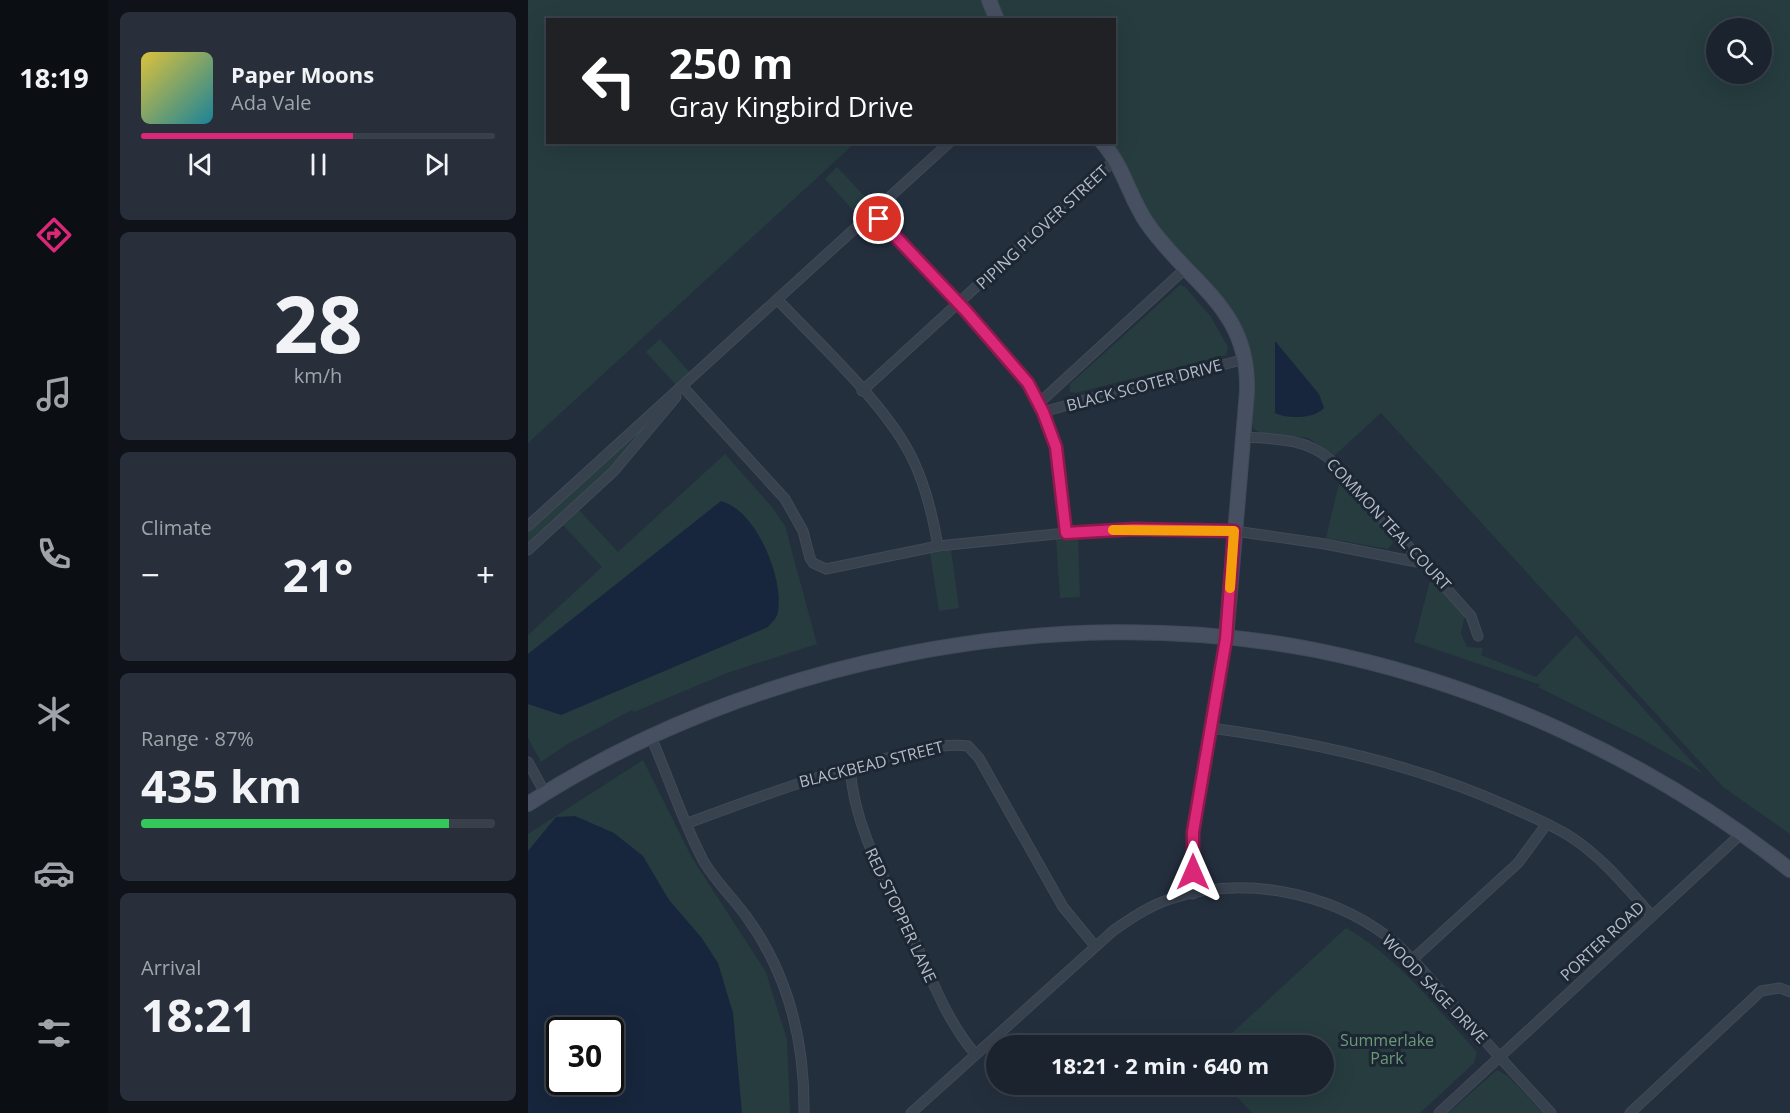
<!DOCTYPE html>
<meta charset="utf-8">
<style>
:root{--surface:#1b232e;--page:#282f3a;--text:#f1f3f6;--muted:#a0a4aa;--line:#39404a;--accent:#db2777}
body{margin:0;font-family:"Open Sans",sans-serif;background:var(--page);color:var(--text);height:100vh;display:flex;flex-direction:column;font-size:22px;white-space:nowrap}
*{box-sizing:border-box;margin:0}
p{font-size:20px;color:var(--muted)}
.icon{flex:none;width:33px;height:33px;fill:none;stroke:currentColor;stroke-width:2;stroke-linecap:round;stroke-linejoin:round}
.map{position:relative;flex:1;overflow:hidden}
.sheet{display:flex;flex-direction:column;gap:12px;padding:12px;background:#0f1319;width:420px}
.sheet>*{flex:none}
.hud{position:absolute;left:18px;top:18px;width:570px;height:126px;border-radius:0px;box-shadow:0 6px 24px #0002,0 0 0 2px var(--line);background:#202124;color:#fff;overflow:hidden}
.fabs{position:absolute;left:1178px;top:18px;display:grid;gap:12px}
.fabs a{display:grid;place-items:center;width:66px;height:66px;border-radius:50%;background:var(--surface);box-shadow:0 6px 24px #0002,0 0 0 2px var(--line);font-size:30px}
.speed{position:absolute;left:18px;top:1017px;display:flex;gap:12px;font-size:30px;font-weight:700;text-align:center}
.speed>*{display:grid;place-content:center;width:78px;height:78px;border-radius:50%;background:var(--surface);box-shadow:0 6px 24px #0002,0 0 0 2px var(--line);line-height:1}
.speed .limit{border:3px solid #111;border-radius:9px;background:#fff;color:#111}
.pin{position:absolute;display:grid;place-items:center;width:51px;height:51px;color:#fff;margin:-26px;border:3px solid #fff;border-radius:50%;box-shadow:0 2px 6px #0007}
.me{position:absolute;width:66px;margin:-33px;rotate:0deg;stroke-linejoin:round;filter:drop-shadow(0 0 4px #0008)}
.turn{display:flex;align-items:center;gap:21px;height:126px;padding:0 24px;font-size:27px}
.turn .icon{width:78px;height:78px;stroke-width:2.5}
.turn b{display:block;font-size:42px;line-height:51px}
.big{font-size:45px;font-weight:700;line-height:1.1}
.sheet .card{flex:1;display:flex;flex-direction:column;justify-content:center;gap:9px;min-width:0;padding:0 21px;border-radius:9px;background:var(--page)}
.sheet .dial{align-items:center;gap:0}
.dial b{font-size:78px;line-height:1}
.song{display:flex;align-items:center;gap:18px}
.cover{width:72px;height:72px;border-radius:9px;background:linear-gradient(135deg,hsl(50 70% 55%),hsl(190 70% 35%))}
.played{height:6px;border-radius:3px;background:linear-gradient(90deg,var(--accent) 60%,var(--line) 60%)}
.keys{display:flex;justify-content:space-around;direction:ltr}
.heat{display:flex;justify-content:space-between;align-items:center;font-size:33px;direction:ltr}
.charge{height:9px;border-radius:4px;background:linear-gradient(90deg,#34c759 87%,var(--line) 0)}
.trip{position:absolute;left:458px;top:1035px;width:348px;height:60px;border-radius:30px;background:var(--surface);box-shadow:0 6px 24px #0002,0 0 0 2px var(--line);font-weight:700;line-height:60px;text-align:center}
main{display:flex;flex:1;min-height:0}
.tab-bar{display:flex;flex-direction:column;width:108px;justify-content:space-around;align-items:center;background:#0b0e12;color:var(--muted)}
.tab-bar .icon{width:42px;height:42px}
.tab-bar .current{color:var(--accent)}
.tab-bar b{font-size:27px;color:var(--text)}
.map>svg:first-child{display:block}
.green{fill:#263c3f;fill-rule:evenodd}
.water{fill:#17263c;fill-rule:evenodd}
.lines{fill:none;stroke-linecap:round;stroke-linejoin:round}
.street-casing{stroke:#414a57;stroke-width:11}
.secondary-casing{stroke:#414a57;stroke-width:16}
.street{stroke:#38414e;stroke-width:9}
.secondary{stroke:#465061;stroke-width:14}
.route-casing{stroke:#8e194d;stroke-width:15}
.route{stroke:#db2777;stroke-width:10}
.slow{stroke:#f59e0b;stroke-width:10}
.labels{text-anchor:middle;stroke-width:6;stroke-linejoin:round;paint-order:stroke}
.street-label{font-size:16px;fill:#b4bcc9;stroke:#1d2633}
.park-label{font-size:16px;fill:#6b9a76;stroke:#1d2633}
</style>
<main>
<nav class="tab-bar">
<b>18:19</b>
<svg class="icon current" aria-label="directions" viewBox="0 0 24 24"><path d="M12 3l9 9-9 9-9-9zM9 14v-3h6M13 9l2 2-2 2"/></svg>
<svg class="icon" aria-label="music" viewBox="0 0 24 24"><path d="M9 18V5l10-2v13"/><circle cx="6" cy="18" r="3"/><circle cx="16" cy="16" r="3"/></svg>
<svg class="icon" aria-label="phone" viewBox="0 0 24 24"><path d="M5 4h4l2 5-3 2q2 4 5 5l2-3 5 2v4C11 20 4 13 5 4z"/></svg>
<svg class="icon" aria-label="climate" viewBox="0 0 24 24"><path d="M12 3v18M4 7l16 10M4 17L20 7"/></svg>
<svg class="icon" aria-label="car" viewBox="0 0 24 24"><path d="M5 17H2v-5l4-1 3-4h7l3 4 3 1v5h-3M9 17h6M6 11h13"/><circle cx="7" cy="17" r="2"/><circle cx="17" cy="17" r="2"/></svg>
<svg class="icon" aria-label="filters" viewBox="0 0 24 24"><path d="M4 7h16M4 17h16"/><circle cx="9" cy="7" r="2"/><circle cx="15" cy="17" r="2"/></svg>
</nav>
<section class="sheet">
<div class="card">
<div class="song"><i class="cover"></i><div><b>Paper Moons</b><p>Ada Vale</p></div></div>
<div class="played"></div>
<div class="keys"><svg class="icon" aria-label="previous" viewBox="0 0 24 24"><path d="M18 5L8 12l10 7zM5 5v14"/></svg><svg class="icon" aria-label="pause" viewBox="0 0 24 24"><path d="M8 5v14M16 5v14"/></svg><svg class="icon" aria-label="next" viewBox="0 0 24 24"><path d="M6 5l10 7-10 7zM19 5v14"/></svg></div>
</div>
<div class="card dial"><b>28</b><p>km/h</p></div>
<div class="card"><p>Climate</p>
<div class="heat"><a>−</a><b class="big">21°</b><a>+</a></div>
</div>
<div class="card"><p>Range · 87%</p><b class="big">435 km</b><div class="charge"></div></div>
<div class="card"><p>Arrival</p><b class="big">18:21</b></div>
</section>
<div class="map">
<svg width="1262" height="1113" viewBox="0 0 1262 1113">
<rect width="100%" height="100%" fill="#242f3e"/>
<!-- green -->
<g class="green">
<path d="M0,0h1262v834l-67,-47 -342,-374 -46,42 -27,-17 -48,-5 -7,-5c-2,-14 1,-29 2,-42 1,-25 -9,-50 -21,-71l-84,-97 -21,-46 -20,-29 5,-1v-122l-123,-3 -2,3h-441v122l307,1 -327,300zM1188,28h45v46h-45z"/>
<path d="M309,167l36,38 -14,12 -34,-38z"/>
<path d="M652,285l5,2 26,30 17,30 -2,8 -151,38 -5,-1v-8z"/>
<path d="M132,339l30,34 -14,12 -30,-33z"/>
<path d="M130,413l-48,57 -82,76v-15z"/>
<path d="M197,454l47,53 13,19 32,118 -90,29 -93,39 -2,-2 -66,35 -25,17 -13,-24v-103l74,-68 -39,-42 16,-15 39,42z"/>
<path d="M812,479l52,55 1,9 -5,6 -62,-11z"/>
<path d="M550,537l2,60 -20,1 -4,-60z"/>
<path d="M423,550l8,58 -20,3 -9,-58z"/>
<path d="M903,577l34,39 -4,17 6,14 16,1 -2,7 55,22 40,-42 127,139 -65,-37 -100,-50 3,-2 -127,-43z"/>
<path d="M115,760l49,98 74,114 21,68 3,73h-262v-279zM32,1030h50v52h-50z"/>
<path d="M818,928c53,30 90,80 131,124l-3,11 -54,50h-168l-26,-28 97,-1v-38l-104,-1z"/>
<path d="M969,1070l11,6 35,37h-95z"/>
</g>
<!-- water -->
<g class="water">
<path d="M747,341l44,53 5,14c-10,11 -36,11 -49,5z"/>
<path d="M193,501c35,9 63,77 57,110 0,6 -6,11 -10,16l-207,88 -33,-11v-50z"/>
<path d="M47,816l39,17 29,23 26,44 32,37 17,26 15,50 9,100h-214v-262l28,-34zM32,1030h50v52h-50z"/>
</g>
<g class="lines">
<defs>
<g id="street">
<path d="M346,213l91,97 62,73 16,29 13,35 10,86"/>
<path d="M250,300c42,45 111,107 136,162 13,28 19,55 24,84"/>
<path d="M155,387l102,112 18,32 7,27 3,5 13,6 112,-23 128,-13 68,-4 101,2 90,13 102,20"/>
<path d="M334,391l254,-232"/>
<path d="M510,404l148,-136"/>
<path d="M515,412l78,-22 125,-31"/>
<path d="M715,437c33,2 62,1 88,23l140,156 7,20"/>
<path d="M0,526l422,-384"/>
<path d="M0,550l86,-79 62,-74"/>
<path d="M683,728c103,14 203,36 299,79 20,9 43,18 61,30 32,21 56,51 81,79"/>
<path d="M123,737c18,41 32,86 53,125 12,20 29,36 42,54 43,59 59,125 58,197"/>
<path d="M0,762l17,31"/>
<path d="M322,767c4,61 35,112 61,166 21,45 32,82 64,121"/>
<path d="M160,823c70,-26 138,-51 211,-68 23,-5 45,-12 69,-9l11,12 84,149 32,39"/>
<path d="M665,894v-62l33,-193"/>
<path d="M884,960l106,-97 28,-38"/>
<path d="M383,1113l203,-183c18,-12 35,-24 56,-31 71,-24 156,-8 217,37 22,17 41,41 60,62 34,39 69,77 104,115"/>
<path d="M911,1113l303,-280"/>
<path d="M1102,1113l131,-122 19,-3 10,4"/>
</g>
<g id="secondary">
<path d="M461,0l8,20"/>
<path d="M574,142c22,25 27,55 45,81 42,61 103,84 100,169l-21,247"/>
<path d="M0,804c222,-144 526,-205 787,-154 171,34 339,112 475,220"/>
</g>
</defs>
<!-- street casing -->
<use href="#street" class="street-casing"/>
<!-- secondary casing -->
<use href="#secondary" class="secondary-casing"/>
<!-- street -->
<use href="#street" class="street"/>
<!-- secondary -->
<use href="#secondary" class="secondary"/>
</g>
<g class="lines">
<defs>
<path id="route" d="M351,219l86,91 63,73 15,29 13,35 10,86 68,-4 100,2 -8,108 -33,193v40"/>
</defs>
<!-- route casing -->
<use href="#route" class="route-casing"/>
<!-- route -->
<use href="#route" class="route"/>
<!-- slow -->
<path class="slow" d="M585,530l121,1 -4,57"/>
</g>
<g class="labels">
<!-- street labels -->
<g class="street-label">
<text transform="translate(514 227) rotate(-43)" y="6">PIPING PLOVER STREET</text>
<text transform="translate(616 385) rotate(-15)" y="6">BLACK SCOTER DRIVE</text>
<text transform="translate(861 524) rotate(47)" y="6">COMMON TEAL COURT</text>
<text transform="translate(343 764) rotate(-14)" y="6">BLACKBEAD STREET</text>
<text transform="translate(373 915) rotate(65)" y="6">RED STOPPER LANE</text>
<text transform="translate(1074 941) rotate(-43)" y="6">PORTER ROAD</text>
<text transform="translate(907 989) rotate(46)" y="6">WOOD SAGE DRIVE</text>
</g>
<!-- park labels -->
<g class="park-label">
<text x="859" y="1046">Summerlake<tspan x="859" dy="18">Park</tspan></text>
</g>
</g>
</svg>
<div class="fabs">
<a><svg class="icon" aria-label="search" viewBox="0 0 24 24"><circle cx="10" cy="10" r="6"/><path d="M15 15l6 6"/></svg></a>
</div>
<div class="speed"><div class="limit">30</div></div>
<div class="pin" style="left:351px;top:219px;background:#d93025"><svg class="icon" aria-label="arrive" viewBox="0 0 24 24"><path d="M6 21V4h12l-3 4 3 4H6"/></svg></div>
<svg class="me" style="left:665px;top:872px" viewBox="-20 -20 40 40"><path d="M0-17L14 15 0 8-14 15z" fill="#db2777" stroke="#fff" stroke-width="4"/></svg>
<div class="trip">18:21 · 2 min · 640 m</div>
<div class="hud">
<div class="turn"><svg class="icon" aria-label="left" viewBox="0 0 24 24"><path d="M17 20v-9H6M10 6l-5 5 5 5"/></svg><div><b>250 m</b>Gray Kingbird Drive</div></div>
</div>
</div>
</main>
